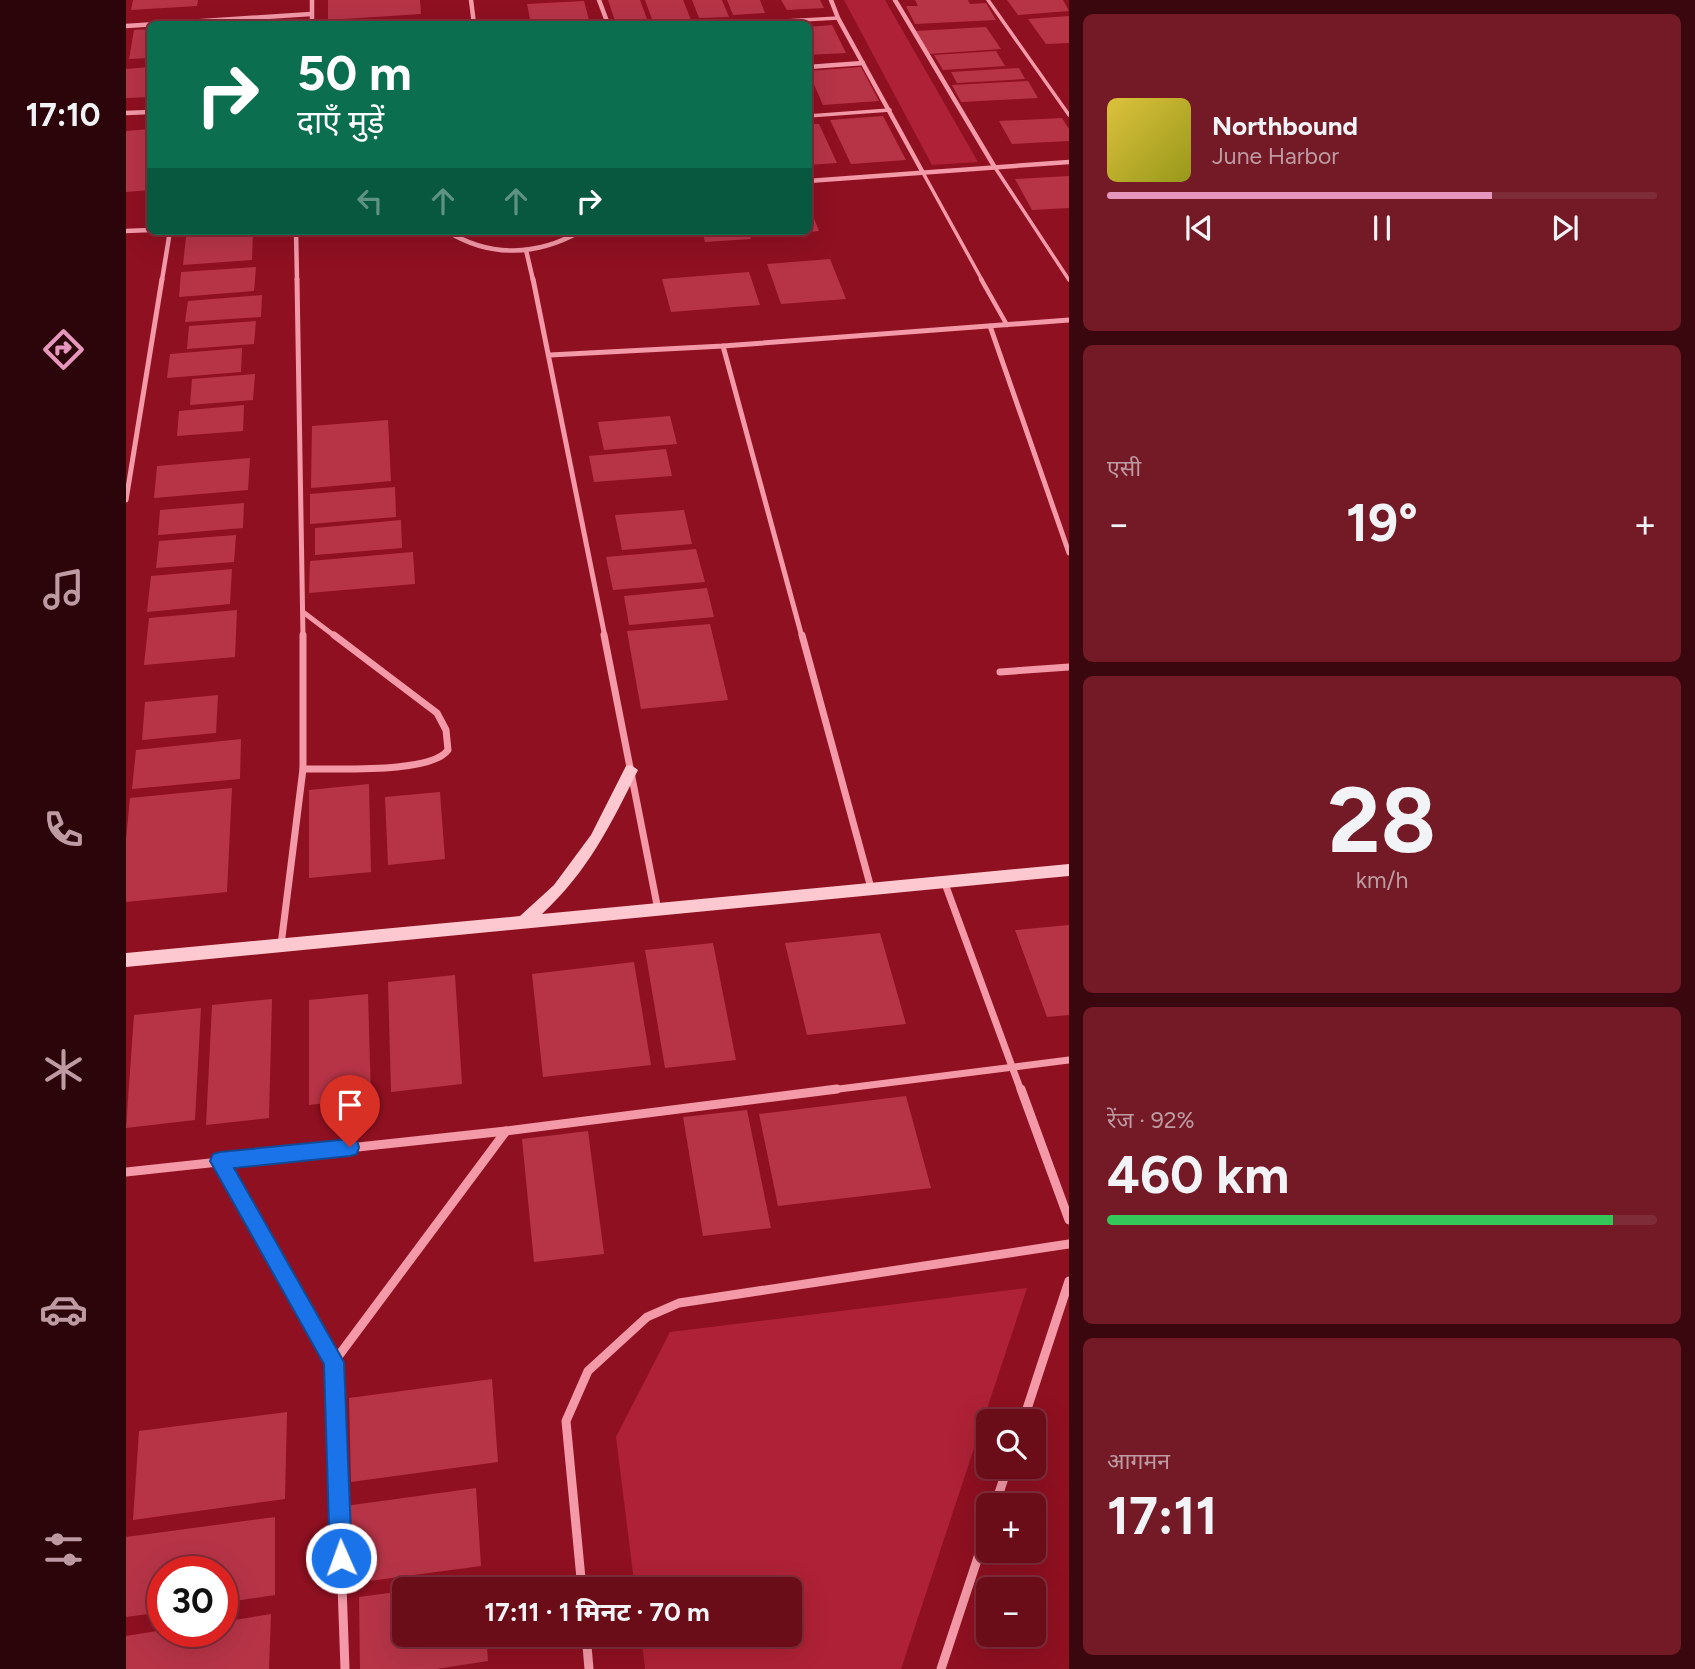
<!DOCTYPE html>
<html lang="hi">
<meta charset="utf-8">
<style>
:root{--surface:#6b0c19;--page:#731a26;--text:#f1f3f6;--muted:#be9ba2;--line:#7e2c38;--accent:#e797bd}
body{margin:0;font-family:Figtree,"Noto Sans Devanagari",sans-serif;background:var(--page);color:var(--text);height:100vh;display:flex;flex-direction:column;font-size:26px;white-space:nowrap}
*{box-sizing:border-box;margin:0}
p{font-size:23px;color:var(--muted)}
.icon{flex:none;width:38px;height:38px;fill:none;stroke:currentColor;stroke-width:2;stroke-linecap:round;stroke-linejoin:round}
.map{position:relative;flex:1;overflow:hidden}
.panel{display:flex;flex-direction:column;gap:14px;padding:14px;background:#3b070e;width:626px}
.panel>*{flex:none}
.banner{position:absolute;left:21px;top:21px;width:665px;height:214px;border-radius:10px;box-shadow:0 7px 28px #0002,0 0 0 2px var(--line);background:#0b6e4f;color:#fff;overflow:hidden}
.buttons{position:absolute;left:850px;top:1409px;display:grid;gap:14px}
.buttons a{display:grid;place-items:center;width:70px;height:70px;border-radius:10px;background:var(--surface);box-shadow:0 7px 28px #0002,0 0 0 2px var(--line);font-size:35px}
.speed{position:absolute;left:21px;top:1556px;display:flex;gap:14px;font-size:35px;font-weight:700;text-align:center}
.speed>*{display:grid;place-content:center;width:91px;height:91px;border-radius:50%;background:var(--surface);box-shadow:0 7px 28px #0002,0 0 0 2px var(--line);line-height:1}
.speed .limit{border:10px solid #d22;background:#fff;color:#111}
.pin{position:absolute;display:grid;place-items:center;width:60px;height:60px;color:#fff;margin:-72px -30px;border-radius:50% 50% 50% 0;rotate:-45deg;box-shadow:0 0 7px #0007}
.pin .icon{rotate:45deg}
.me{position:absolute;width:77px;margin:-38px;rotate:358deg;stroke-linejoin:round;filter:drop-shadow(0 0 5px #0008)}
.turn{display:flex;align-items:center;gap:24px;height:147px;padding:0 35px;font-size:32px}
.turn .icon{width:91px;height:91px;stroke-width:2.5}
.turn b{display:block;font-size:49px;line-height:60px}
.lanes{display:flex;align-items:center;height:66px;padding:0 35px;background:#0003;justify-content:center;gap:35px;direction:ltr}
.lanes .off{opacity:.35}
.big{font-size:52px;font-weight:700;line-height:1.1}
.panel .tile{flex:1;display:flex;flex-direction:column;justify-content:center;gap:10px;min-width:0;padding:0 24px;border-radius:10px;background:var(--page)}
.panel .dial{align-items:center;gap:0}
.dial b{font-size:91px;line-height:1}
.song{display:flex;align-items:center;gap:21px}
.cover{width:84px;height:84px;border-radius:10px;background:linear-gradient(135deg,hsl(50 70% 55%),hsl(60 70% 35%))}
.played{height:7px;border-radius:4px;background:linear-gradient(90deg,var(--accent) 70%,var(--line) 70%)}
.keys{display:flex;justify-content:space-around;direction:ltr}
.heat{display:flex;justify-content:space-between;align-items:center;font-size:38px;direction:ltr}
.charge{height:10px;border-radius:5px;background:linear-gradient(90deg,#34c759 92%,var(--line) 0)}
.trip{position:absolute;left:266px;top:1577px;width:410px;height:70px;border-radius:10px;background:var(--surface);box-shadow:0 7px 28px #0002,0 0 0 2px var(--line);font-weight:700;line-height:70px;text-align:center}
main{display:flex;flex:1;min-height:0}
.dock{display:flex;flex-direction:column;width:126px;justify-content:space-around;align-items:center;background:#2b050a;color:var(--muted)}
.dock .icon{width:49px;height:49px}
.dock .on{color:var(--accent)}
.dock b{font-size:32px;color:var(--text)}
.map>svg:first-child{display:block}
.green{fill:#af2136}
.building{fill:#b73447}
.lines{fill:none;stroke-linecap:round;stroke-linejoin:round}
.lane-far1{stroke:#f399a7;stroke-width:3.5}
.lane{stroke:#f399a7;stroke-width:4.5}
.street-far3{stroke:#f399a7;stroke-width:4.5}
.street-far2{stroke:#f399a7;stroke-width:5}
.street-far1{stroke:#f399a7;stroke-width:7}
.street{stroke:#f399a7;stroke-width:9}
.secondary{fill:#fdc8cf;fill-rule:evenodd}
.route{fill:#1a73e8;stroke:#114b97;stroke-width:2}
</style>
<main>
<nav class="dock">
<b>17:10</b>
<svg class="icon on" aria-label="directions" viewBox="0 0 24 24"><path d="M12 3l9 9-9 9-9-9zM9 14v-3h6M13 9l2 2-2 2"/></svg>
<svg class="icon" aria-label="music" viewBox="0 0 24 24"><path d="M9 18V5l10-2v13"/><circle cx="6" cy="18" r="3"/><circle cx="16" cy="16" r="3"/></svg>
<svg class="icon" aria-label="phone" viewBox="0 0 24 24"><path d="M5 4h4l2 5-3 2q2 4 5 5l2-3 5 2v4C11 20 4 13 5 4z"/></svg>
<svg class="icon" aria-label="climate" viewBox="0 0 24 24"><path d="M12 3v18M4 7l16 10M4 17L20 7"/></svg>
<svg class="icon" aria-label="car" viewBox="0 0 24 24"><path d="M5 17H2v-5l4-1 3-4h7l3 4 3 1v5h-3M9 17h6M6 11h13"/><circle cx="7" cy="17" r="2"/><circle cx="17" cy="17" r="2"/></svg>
<svg class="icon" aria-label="filters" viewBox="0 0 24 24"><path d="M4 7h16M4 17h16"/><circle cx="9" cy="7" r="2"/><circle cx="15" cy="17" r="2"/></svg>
</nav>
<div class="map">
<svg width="943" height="1669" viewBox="0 0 943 1669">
<rect width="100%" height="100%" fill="#8f1021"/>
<!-- green -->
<g class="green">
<path d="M718,0h41l93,162 -46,3z"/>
<path d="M901,1288l-126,381h-256l-4,-34 148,-1v-45h-154l-19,-152 54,-105z"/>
</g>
<!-- building -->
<g class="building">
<path d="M7,0h65l-1,6 -66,4z"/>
<path d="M202,0h92l1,14 -93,6z"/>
<path d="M482,0h32l8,22 -32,2z"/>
<path d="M519,0h38l8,20 -38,2z"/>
<path d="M566,0h30l7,17 -30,1z"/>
<path d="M601,0h33l5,13 -32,2z"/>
<path d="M655,0h39l4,8 -37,2z"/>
<path d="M789,0h53l2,4 16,-1 10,17 -81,4 -9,-18h12z"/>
<path d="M881,0h56l6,11 -51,4z"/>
<path d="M458,1l6,23h-59l-4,-20z"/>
<path d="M943,16v27l-23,1 -18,-25z"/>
<path d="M706,25l14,28 -38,2v-28z"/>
<path d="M860,27l15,22 -72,5 -14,-23z"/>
<path d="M24,29v29l-21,1 5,-29z"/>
<path d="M870,51l9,15 -62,4 -9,-15z"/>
<path d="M24,67v30l-24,1v-29z"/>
<path d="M735,67l18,34 -56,4 -15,-34z"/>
<path d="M893,68l6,11 -68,4 -6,-11z"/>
<path d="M902,81l10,17 -77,4 -9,-17z"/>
<path d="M757,116l23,44 -55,4 -21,-44z"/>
<path d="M936,118l7,11v12l-57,3 -13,-23z"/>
<path d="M682,124h11l18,39 -29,2z"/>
<path d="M24,129v61l-24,2v-61z"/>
<path d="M943,176v32l-37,2 -17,-31z"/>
<path d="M682,206h1l10,25 -11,1z"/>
<path d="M576,231h46l3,8 -46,3z"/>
<path d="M127,232l-1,28 -69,5 3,-28z"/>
<path d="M704,259l16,40 -65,5 -14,-40z"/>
<path d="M130,267l-2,24 -75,6 2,-25z"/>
<path d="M623,272l11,33 -89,7 -9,-33z"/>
<path d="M136,295l-1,22 -76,5 3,-21z"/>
<path d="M130,321l-2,23 -67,5 2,-23z"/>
<path d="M116,348l-1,24 -74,6 3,-24z"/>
<path d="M129,374l-2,26 -63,5 2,-26z"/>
<path d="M118,405l-1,26 -66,5 2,-25z"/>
<path d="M544,416l7,28 -73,6 -6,-28z"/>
<path d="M262,420l3,61 -80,7 1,-62z"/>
<path d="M540,449l6,27 -78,6 -5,-26z"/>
<path d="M124,458l-2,32 -94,8 3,-32z"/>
<path d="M269,487l1,30 -86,7v-30z"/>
<path d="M118,503l-1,25 -85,7 2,-25z"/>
<path d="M558,510l8,34 -70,6 -7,-35z"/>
<path d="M275,520l1,28 -87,7v-27z"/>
<path d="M110,535l-2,27 -78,6 3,-27z"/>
<path d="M570,549l9,33 -92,8 -7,-33z"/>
<path d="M287,552l2,32 -106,9 1,-32z"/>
<path d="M106,569l-2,35 -83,8 4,-36z"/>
<path d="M581,588l7,29 -85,8 -5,-29z"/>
<path d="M111,610l-2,47 -91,8 5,-47z"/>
<path d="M584,624l18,76 -87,9 -14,-78z"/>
<path d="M92,695l-2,38 -74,7 3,-38z"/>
<path d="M115,739l-1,40 -108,10 4,-39z"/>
<path d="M243,784l2,88 -62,6v-88z"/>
<path d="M106,788l-5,104 -101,10v-63l4,-41z"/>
<path d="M314,792l5,67 -57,6 -3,-68z"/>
<path d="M943,925v90l-22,2 -32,-87z"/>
<path d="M754,933l26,91 -99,11 -22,-92z"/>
<path d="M587,943l23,117 -71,8 -20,-118z"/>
<path d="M508,962l17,103 -108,12 -11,-103z"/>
<path d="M329,975l7,109 -71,8 -3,-110z"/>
<path d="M242,994l3,104 -62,7v-105z"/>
<path d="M146,999l-3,119 -63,7 6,-120z"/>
<path d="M75,1008l-6,112 -69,8 8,-113z"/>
<path d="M780,1096l25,92 -153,18 -19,-92z"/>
<path d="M621,1110l24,118 -68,8 -20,-119z"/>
<path d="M462,1131l16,123 -70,8 -12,-123z"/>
<path d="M366,1379l6,83 -147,20 -2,-84z"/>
<path d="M161,1412l-2,87 -152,21 6,-89z"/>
<path d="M350,1488l5,78 -134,18 -2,-78z"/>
<path d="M149,1517v78l-53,8v-31h-59v40l-37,5v-80z"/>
<path d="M357,1579l1,10h-56v-2z"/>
<path d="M278,1591v43h82l2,27 -52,8h-76l-1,-72z"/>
<path d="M145,1614l-2,55h-143v-33l37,-6 59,1v-9z"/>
</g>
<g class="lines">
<!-- lane-far1 -->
<g class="lane-far1">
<path d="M862,0l81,115"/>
<path d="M606,24l106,-6"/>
<path d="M682,116l82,-6"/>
<path d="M868,166l75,114"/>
<path d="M796,171l60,109"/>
</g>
<!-- lane -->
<path class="lane" d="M855,279l26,46"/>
<!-- street-far3 -->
<g class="street-far3">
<path d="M186,0v24"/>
<path d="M345,0l3,24"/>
<path d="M473,0l9,24"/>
<path d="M705,0l7,18 84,153"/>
<path d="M769,0l99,166"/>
<path d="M0,26l185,-12"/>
<path d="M682,67l55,-4"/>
<path d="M0,113l24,-1"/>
<path d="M682,181l261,-19"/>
<path d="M0,231l24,-1"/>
<path d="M170,231l1,49"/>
<path d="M321,231c43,27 90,25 134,0"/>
<path d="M400,250l7,30"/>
<path d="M36,280l8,-49"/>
</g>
<!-- street-far2 -->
<g class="street-far2">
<path d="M171,279l6,358"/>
<path d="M407,279l72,358"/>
<path d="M864,326l79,227"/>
<path d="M597,346l79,291"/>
<path d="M424,355l173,-9 346,-26"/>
<path d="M0,500l36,-221"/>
<path d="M177,612l33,25"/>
</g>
<!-- street-far1 -->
<g class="street-far1">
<path d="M478,635l54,275"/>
<path d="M676,635l69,253"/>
<path d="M874,672l69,-5"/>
<path d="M177,769c31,-1 128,5 145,-19l-2,-20 -9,-17 -103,-78"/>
<path d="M818,881l77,210"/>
<path d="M155,945l22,-176v-134"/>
<path d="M697,1091l246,-31"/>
</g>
<!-- street -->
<g class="street">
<path d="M895,1089l48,131"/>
<path d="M94,1161l114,201 11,307"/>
<path d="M0,1172l380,-41 331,-42"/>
<path d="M208,1362l172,-231"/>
<path d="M897,1421l46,-140"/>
<path d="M869,1505l13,-39"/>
<path d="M456,1589l-16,-168 22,-50 59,-54 32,-14 390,-59"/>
<path d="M460,1634l3,35"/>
<path d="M815,1669l48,-145"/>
</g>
<!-- secondary -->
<path class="secondary" d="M505,765l7,5c-28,56 -49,100 -96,144l527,-50v12l-943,91v-14l394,-37 34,-31 37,-50 35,-69z"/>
</g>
<!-- route -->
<path class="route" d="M224,1139l7,2 2,6 -2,7 -7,2 -116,12 110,194 8,196 -3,7 -8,4 -8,-4 -3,-7 -6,-194 -114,-203 3,-7 7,-2z"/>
</svg>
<div class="buttons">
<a><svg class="icon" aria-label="search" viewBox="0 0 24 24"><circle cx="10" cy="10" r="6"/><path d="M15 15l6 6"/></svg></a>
<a>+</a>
<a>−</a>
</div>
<div class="speed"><div class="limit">30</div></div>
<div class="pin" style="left:224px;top:1147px;background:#d93025"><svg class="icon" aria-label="arrive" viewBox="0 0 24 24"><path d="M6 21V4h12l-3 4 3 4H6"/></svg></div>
<svg class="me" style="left:215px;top:1558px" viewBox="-20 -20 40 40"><circle r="17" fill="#1a73e8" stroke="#fff" stroke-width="3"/><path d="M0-11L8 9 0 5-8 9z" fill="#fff"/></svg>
<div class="trip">17:11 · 1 मिनट · 70 m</div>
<div class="banner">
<div class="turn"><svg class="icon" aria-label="right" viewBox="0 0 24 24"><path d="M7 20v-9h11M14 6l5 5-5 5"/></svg><div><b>50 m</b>दाएँ मुड़ें</div></div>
<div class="lanes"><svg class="icon off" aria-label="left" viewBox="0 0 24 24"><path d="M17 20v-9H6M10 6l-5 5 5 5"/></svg><svg class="icon off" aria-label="ahead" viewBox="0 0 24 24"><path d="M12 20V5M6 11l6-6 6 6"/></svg><svg class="icon off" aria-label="ahead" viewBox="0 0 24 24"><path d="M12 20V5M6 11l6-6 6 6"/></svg><svg class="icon" aria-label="right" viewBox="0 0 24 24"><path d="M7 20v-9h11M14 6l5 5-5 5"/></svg></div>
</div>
</div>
<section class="panel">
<div class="tile">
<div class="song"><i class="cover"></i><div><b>Northbound</b><p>June Harbor</p></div></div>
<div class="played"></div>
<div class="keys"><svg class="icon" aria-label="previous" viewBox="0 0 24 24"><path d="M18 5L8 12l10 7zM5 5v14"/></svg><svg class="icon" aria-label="pause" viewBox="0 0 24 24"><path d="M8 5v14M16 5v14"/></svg><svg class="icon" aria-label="next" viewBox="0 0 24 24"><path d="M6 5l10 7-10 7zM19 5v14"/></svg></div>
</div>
<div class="tile"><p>एसी</p>
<div class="heat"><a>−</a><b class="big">19°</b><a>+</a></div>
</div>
<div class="tile dial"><b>28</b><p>km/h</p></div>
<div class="tile"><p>रेंज · 92%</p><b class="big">460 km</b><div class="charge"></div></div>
<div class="tile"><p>आगमन</p><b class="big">17:11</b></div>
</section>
</main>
